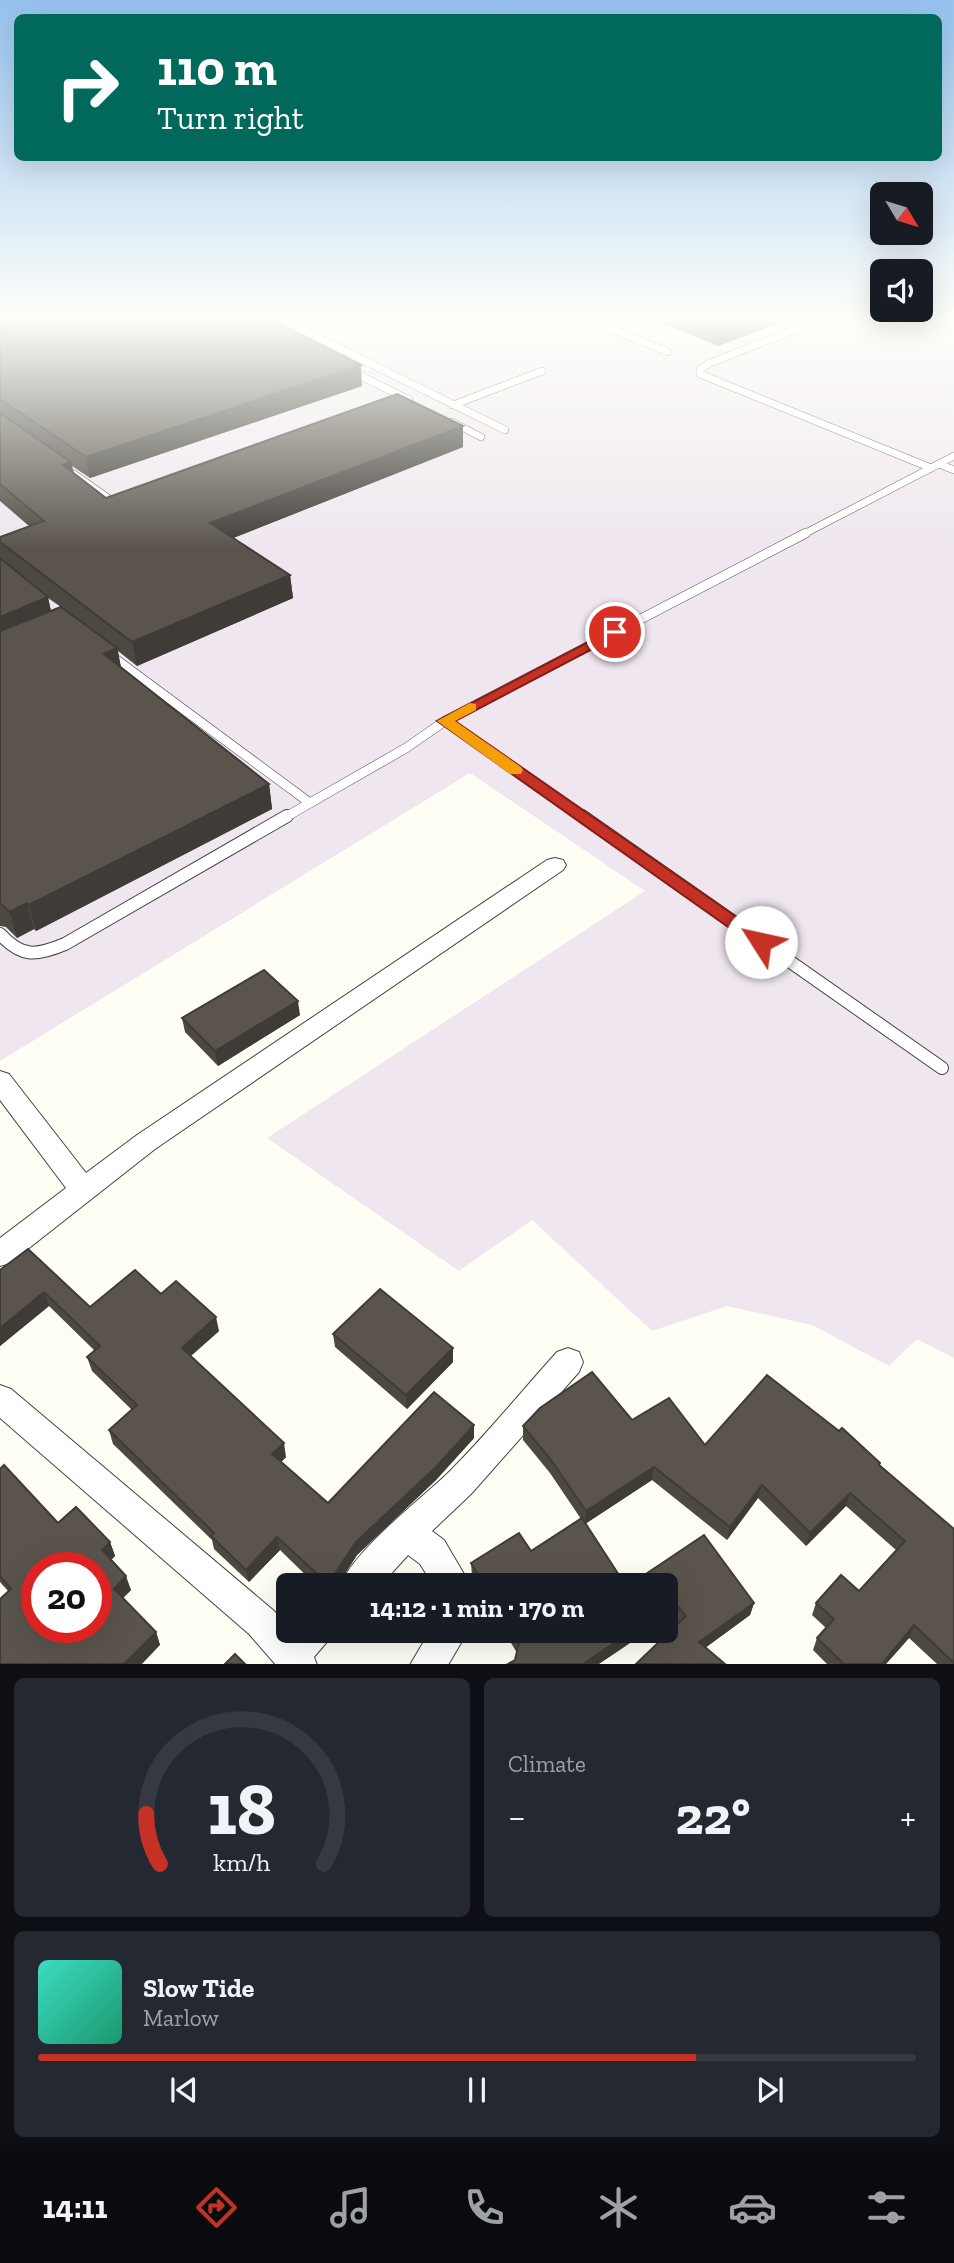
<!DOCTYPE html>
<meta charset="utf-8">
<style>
:root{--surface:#171b24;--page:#242831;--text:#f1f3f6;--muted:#9ea1a6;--line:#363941;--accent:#c53125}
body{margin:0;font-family:"Zilla Slab",serif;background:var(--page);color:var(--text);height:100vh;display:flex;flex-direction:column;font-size:26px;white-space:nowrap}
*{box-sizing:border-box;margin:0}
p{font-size:23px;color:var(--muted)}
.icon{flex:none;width:38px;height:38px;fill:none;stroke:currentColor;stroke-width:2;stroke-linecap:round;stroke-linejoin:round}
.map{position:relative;height:1664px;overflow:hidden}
.side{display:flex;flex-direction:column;gap:14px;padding:14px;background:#0d0f14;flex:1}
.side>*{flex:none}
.banner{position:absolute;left:14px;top:14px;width:928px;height:147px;border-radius:10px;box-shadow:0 7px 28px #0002;background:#00695c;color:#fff;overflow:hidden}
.needle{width:46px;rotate:128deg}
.controls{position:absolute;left:870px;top:182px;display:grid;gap:14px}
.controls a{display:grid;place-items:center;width:63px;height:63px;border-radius:10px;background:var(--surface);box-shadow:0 7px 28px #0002;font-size:35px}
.speed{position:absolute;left:21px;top:1552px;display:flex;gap:14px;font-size:35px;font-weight:700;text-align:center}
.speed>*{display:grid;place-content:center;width:91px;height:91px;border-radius:50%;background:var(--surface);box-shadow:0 7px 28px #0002;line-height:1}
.speed .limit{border:10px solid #d22;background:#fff;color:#111}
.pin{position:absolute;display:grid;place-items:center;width:60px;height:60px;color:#fff;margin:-30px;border:4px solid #fff;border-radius:50%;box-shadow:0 2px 7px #0007}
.me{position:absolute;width:77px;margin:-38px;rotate:305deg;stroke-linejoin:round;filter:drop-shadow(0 0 5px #0008)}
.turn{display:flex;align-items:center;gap:24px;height:147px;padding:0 28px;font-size:32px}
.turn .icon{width:91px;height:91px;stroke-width:2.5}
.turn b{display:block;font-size:49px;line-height:60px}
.big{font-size:52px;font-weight:800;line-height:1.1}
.side .card{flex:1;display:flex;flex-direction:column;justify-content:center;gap:10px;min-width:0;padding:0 24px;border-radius:10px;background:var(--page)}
.side .dial{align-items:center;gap:0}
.dial svg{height:182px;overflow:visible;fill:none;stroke:var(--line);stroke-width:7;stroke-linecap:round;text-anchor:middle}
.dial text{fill:var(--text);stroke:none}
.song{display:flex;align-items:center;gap:21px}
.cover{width:84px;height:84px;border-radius:10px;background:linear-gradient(135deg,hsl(170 70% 55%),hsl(160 70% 35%))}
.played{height:7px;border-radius:4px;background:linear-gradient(90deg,var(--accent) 75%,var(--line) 75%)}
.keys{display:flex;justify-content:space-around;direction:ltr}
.heat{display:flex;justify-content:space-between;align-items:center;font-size:38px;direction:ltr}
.side .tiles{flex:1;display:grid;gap:14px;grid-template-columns:1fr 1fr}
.card:last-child{grid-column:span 2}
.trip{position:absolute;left:276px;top:1573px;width:402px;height:70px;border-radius:10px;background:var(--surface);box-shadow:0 7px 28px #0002;font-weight:800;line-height:70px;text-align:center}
.tab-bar{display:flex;height:112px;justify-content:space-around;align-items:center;background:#090b0e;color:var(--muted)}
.tab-bar .icon{width:49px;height:49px}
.tab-bar .on{color:var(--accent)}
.tab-bar b{font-size:32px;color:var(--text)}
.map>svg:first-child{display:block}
.industrial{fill:#efe6ef}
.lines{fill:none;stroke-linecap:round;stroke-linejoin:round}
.lane-far2-casing{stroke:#444;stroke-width:8}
.lane-far1-casing{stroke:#444;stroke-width:10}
.lane-casing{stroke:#444;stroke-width:14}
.street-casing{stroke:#444;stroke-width:2}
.lane-far2{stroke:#fff;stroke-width:7}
.lane-far1{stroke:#fff;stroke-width:9}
.lane{stroke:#fff;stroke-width:12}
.street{fill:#fff;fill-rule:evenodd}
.wall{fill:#4d4842;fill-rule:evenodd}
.shaded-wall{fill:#3f3b36}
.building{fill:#5a544d;stroke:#3f3b36;stroke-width:2;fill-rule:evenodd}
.route{fill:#c53125;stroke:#802018;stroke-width:2}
.slow{fill:#f59e0b}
</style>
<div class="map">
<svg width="954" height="1665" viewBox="0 0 954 1665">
<rect width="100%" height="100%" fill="#fffef5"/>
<!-- industrial -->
<path class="industrial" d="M0,316h954v1042l-37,-19 -28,27 -77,-41 -85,-19 -75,25 -120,-111 -73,51 -192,-133 378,-247 -175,-118 -470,288z"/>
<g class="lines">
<defs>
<g id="lane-far2">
<path d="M274,316l231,114"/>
<path d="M579,316l89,36"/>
<path d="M830,316l-120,47 -10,6v5l231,94"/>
<path d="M349,370l60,30"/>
<path d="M453,405l89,-34"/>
<path d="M452,422l29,15"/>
<path d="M939,464l15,6"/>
<path d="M74,474l44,31"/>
<path d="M802,535l152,-79"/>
</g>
<g id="lane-far1">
<path d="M110,655l200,148 96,-55 39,-27"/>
<path d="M284,818l26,-15"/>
<path d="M584,818l-139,-97 361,-188"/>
</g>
<g id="lane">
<path d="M582,816l360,252"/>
<path d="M0,934c22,24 36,22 65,10l222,-128"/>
</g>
<g id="street">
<path d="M555,858l8,2 3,5 -3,5 -408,279 -145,114 -10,3v-28l66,-50 -66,-88v-29l9,3 77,99 51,-38 410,-275z"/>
<path d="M568,1348l11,4 4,10 -4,10 -108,122 -39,37 12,9 27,46h-37l-14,-22 -12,-9 -28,31h-40c15,-37 79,-85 108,-113 38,-38 73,-81 109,-121z"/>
<path d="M0,1385l11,4 262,221 16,17v4h42l-5,12 -12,14 3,8h-41l-27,-31 -249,-216z"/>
<path d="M430,1631h38l-20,34h-38z"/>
</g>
</defs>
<!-- lane-far2 casing -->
<use href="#lane-far2" class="lane-far2-casing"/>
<!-- lane-far1 casing -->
<use href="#lane-far1" class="lane-far1-casing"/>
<!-- lane casing -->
<use href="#lane" class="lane-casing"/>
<!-- street casing -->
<use href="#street" class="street-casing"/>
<!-- lane-far2 -->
<use href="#lane-far2" class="lane-far2"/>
<!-- lane-far1 -->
<use href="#lane-far1" class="lane-far1"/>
<!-- lane -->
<use href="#lane" class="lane"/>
<!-- street -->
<use href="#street" class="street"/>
</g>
<!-- wall -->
<g class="wall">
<path d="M0,316h281l1,9 80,61 -272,92 -18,-12 2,7 32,25 357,-51 -230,91 57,37 3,23 -156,68 -19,-15 3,17 148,116 3,25 -236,122 -2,-2 -17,9 -11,-11 -6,-1v-389l29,-11 -29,-25zM48,598l13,9 -10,4z"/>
<path d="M286,316h22l-11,5z"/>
<path d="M644,316h153l-79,30z"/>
<path d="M300,1015l-82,51 -33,-34 -3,-14z"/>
<path d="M0,1270l90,37 71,-13 58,37 -28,25 95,101 -5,5 47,41 146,-65 -38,42 -79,75 -20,31h-20l-37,-36 -31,32 -35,-33 -2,-9 -99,-96 -4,-14 23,-20 -40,-39 -5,-14 8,-6 -46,-45 -49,40z"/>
<path d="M333,1334l120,14v14l-46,47 -72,-62z"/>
<path d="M632,1420l73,25 175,20 74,64v135h-17l-28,-26 -23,26h-59l-14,-14 4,-12 9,-10 -14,-13 4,-12 43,-12 37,-41 -50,-44 -40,40 -48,-48 -31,42 -75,-60 -67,44 41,62h-149l-5,-10 -1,-13 60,-12 50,-32 -31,-46 -27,-33v-14z"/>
<path d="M0,1469l58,54 52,19 5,14 -4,4 20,30 -8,8 33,34 4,13 -152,-54 -8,-9z"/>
<path d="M667,1586l87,17 -4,12 -44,32 -27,-24 -7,-9z"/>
<path d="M504,1631h144l-133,29 2,-7z"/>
</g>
<!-- shaded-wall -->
<g class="shaded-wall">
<path d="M279,316h2l1,11 -2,1z"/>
<path d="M297,316h11l-11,5z"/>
<path d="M748,316h49l-79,30 2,-19z"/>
<path d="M361,365l1,21 -272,92 -4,-21z"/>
<path d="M463,426v21l-250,99 -3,-23z"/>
<path d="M71,462l5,21 -13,-18z"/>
<path d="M290,575l3,23 -156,68 -5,-24z"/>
<path d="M48,597l5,24 -53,22v-26z"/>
<path d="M117,648l5,24 -18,-18z"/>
<path d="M269,784l3,25 -236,122 -7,-26z"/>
<path d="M27,903l7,26 -17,9 -7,-26z"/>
<path d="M298,1001l2,14 -82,51 -3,-15z"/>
<path d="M44,1292l5,14 -49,40v-18z"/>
<path d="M216,1317l3,14 -34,30 -3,-13z"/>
<path d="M453,1348v14l-46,47 -1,-14z"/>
<path d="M474,1425v13l-38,42 -79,75 -20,31h-9l28,-44z"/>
<path d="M284,1443l2,14 -11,11 -3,-14z"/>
<path d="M654,1467l-2,13 -67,44 1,-13z"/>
<path d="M762,1485l-4,13 -31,42 3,-13z"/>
<path d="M850,1493l-4,13 -40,40 4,-13z"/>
<path d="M277,1537l3,13 -31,32 -3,-12z"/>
<path d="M110,1542l5,14 -8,8 -5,-14z"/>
<path d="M126,1576l5,14 -12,12 -5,-13z"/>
<path d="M674,1602l-2,12 -5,4v-11z"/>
<path d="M754,1603l-4,12 -53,39 2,-12z"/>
<path d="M914,1625l-5,13 -23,26h-4z"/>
<path d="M632,1631h16l-49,33h-16z"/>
<path d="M156,1632l4,13 -18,19h-18z"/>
</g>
<!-- building -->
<g class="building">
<path d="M0,316h265l96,49 -275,92 -86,-58z"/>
<path d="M693,316h55l-28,11z"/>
<path d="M397,394l66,32 -253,97 80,52 -158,67 -132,-100v-5l44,-16 -44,-37v-71l71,49 -8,3 43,33z"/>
<path d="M0,558l48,39 -48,20z"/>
<path d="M61,607l56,41 -13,6 165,130 -240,121 -2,-2 -17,9 -10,-9v-272z"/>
<path d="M264,970l34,31 -83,50 -33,-33z"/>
<path d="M28,1249l62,58 45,-37 26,24 15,-13 40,36 -34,31 102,95 -12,11 56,49 106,-111 40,33 -38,42 -80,75 -28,42 -51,-47 -31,33 -35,-34 3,-3 -105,-103 28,-25 -50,-48 13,-11 -56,-54 -44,36v-58z"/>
<path d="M380,1289l73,59 -47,47 -73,-61z"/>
<path d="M592,1372l40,48 37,-22 36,47 62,-70 72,56 3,-3 38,35 -1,2 75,64v134l-40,-38 -32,39h-41l2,-1 -26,-25 17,-19 -18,-16 25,-28 18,16 46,-50 -55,-48 -40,40 -48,-48 -32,42 -76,-60 -68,44 -35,-51 -28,-34 17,-18z"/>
<path d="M4,1465l54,58 18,-16 34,35 -8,8 24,26 -12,13 42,43 -32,32h-124v-65l11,-10 -11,-13v-107zM37,1568h59v60h-59z"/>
<path d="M582,1518l44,68h-141l-14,-23 48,-30 12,18z"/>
<path d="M704,1535l50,68 -55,39 26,22h-89l50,-48 -12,-14 -7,5v-21h-39z"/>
<path d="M512,1631h120l-49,33h-75l7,-4 4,-17z"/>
<path d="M235,1654l10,10h-20z"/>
</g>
<!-- sky -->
<linearGradient id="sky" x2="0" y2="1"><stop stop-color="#95c2ee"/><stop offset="0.58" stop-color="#fffffa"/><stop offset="1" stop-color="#fffffa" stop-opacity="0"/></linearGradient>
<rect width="954" height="549" fill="url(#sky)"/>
<!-- route -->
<path class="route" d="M615,628l6,4 -2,3 -164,86 312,217 3,4 -3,4h-12l-318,-225z"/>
<!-- slow -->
<path class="slow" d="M470,703l6,1v6l-21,11 66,46 2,3 -2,4h-11l-73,-53z"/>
</svg>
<div class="controls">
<a><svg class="needle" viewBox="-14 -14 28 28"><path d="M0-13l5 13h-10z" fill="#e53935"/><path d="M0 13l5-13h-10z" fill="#9ea1a6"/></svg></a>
<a><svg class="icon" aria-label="sound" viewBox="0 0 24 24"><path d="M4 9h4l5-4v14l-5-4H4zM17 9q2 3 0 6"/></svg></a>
</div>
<div class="speed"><div class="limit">20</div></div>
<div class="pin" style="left:615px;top:632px;background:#d93025"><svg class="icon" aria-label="arrive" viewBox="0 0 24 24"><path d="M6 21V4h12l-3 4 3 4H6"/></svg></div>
<svg class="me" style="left:761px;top:942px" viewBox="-20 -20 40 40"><circle r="19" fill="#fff"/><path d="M0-13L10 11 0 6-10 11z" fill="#c53125"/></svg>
<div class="trip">14:12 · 1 min · 170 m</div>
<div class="banner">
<div class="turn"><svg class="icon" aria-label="right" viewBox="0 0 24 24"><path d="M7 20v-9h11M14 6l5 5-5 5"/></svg><div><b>110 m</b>Turn right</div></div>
</div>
</div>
<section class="side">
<div class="tiles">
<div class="card dial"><svg viewBox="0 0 100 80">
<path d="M14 69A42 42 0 1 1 86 69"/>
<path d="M14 69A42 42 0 0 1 8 47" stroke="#c53125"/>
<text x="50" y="56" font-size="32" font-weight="700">18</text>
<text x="50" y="72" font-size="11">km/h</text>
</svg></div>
<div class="card"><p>Climate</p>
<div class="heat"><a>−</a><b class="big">22°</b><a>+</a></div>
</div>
<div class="card">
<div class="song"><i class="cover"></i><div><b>Slow Tide</b><p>Marlow</p></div></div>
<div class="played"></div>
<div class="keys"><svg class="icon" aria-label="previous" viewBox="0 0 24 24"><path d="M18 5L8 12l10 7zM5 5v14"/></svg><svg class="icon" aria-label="pause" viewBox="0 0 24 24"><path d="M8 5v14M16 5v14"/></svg><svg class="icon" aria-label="next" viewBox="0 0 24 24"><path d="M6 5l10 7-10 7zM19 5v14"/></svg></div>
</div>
</div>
</section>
<nav class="tab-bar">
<b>14:11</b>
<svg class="icon on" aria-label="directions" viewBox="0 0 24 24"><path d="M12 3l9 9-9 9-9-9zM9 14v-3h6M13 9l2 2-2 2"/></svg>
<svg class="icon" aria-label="music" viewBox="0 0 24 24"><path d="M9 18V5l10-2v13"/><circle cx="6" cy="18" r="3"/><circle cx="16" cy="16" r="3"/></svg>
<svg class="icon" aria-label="phone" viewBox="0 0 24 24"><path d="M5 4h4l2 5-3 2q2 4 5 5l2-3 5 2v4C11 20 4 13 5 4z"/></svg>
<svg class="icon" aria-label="climate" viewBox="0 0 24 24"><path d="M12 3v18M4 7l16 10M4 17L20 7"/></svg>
<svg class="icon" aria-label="car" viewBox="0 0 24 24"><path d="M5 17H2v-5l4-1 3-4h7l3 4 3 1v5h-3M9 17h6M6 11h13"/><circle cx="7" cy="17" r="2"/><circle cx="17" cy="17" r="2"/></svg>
<svg class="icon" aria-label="filters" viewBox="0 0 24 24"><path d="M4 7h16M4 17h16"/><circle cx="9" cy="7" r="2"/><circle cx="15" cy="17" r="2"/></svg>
</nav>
